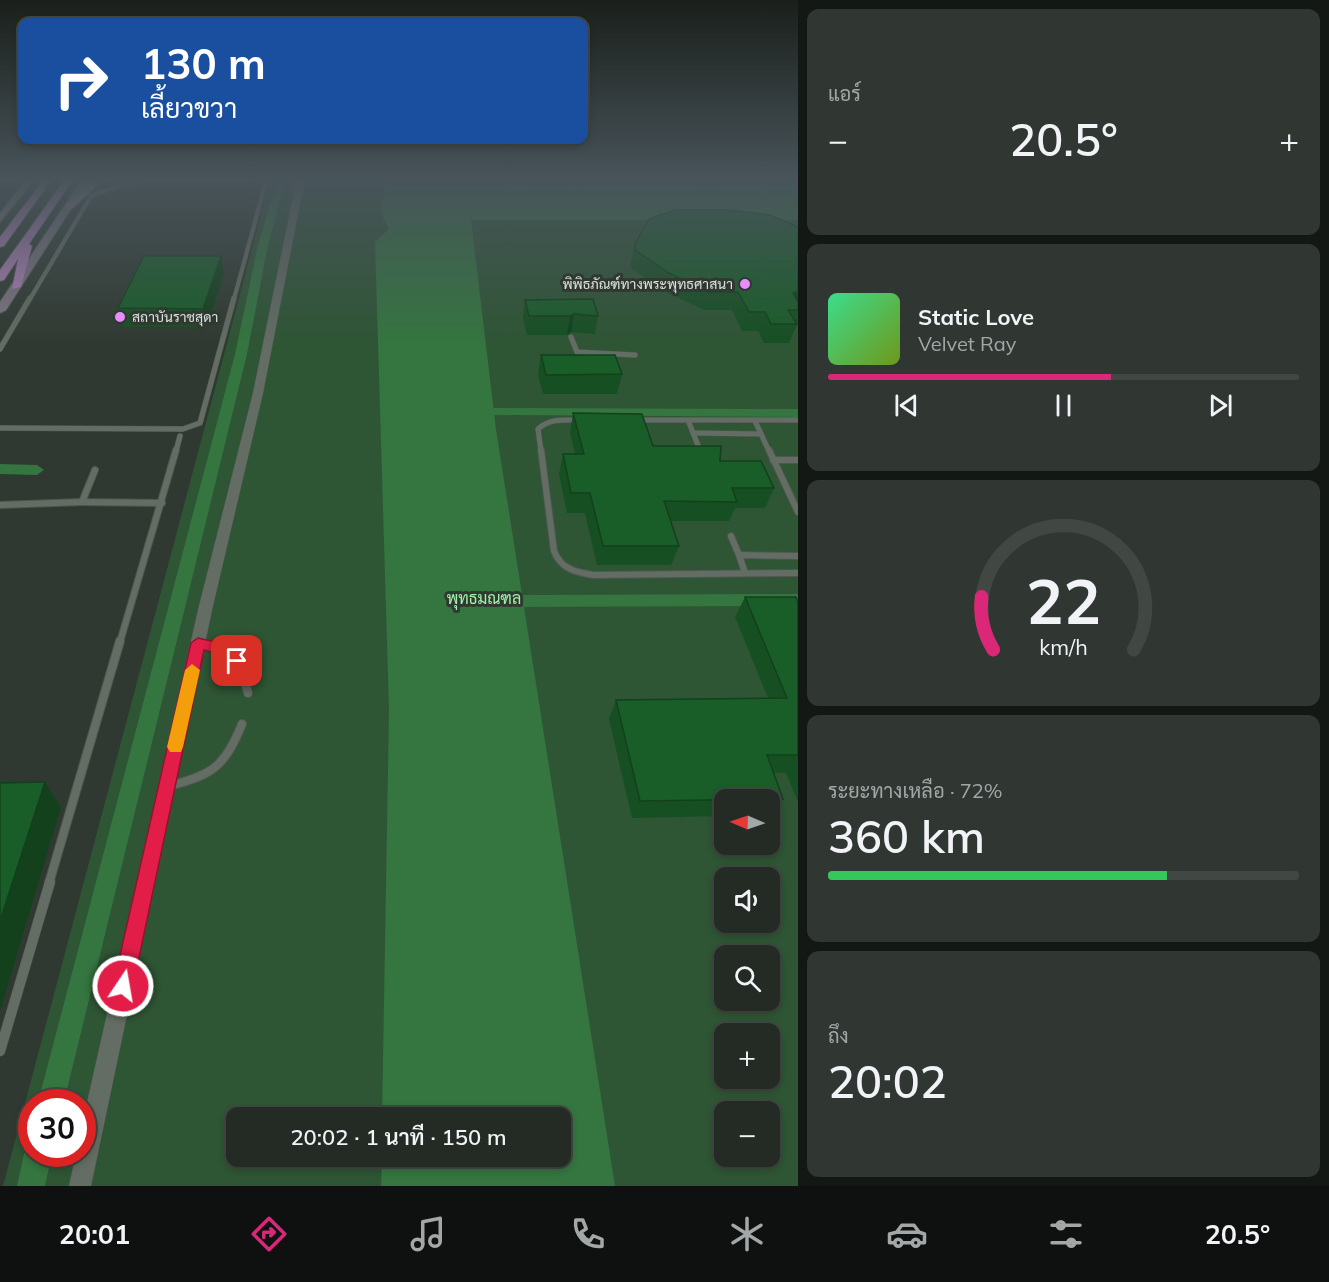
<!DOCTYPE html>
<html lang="th">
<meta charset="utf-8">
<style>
:root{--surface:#242b25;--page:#303732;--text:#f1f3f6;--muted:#a3a7a7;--line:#414742;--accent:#db2777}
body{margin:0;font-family:Mulish,Sarabun,sans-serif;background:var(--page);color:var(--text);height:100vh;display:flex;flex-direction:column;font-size:22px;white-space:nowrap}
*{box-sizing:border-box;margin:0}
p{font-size:20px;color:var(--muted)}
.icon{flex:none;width:33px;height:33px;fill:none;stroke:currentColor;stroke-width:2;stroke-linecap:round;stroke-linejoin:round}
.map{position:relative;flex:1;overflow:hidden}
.sheet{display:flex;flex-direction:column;gap:9px;padding:9px;background:#141814;width:531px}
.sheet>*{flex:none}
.top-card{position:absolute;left:18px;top:18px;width:570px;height:126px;border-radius:12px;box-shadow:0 3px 9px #0003,0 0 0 2px var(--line);background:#1a4fa0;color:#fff;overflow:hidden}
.needle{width:39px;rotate:272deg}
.fabs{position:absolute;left:714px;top:789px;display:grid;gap:12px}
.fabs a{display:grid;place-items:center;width:66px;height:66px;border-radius:12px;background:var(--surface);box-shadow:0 3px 9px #0003,0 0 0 2px var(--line);font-size:30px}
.speed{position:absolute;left:18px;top:1089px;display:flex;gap:12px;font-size:30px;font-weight:700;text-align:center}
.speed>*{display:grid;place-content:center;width:78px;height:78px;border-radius:50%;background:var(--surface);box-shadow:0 3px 9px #0003,0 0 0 2px var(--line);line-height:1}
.speed .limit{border:9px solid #d22;background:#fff;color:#111}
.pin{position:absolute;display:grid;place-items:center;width:51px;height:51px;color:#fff;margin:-26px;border-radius:12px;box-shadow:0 3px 9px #0006}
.me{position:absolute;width:66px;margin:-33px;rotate:12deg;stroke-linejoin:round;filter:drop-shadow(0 0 4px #0008)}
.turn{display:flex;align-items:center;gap:21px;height:126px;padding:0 24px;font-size:27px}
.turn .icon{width:78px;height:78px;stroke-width:2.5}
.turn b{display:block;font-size:42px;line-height:51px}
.big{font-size:45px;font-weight:600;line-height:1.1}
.sheet .widget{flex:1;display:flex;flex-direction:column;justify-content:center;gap:9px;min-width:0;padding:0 21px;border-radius:12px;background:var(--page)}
.sheet .dial{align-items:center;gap:0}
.dial svg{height:156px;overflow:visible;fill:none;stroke:var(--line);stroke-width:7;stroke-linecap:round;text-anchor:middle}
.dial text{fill:var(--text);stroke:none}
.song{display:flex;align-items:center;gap:18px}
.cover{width:72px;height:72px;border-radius:9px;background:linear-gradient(135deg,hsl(150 70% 55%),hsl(80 70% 35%))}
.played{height:6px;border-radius:3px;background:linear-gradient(90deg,var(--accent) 60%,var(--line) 60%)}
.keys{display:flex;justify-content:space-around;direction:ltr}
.heat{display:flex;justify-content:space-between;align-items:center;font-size:33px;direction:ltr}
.charge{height:9px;border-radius:4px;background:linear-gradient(90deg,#34c759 72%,var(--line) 0)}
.trip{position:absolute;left:226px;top:1107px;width:345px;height:60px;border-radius:12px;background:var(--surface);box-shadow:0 3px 9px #0003,0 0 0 2px var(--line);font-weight:600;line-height:60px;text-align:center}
.tabs{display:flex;height:96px;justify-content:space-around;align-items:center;background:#0e110f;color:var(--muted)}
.tabs .icon{width:42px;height:42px}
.tabs .current{color:var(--accent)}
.tabs b{font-size:27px;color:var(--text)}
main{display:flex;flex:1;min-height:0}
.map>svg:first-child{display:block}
.green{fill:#2e5534;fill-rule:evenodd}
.water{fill:#347540}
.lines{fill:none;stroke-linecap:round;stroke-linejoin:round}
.canal{fill:#347540;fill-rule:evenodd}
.service-far4-casing{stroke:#4f564f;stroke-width:4.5}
.service-far3-casing{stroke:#4f564f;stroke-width:6}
.service-far2-casing{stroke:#4f564f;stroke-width:8}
.service-far1-casing{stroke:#4f564f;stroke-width:10}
.service-casing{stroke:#4f564f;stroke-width:11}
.minor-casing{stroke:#4f564f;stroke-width:1}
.secondary-casing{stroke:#4f564f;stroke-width:2}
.primary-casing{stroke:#4f564f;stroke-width:2}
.trunk-casing{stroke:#4f564f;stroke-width:2}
.service-far4{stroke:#636d63;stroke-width:4}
.service-far3{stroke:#636d63;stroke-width:5}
.service-far2{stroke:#636d63;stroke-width:6}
.service-far1{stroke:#636d63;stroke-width:8}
.service{stroke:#636d63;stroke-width:10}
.minor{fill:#636d63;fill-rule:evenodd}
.secondary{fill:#807483;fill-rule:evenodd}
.primary{fill:#9d7ca4;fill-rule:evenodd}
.trunk{fill:#b081ba;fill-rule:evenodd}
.wall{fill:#165022}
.shaded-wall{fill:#12411c}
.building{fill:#195d28;stroke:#12411c;stroke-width:1.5}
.route{fill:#e11d48;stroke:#92132f;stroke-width:1.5}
.slow{fill:#f59e0b}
.poi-dot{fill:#ea8dfc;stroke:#303931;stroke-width:2}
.labels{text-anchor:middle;stroke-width:6;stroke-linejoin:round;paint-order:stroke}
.far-poi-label{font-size:14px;fill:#dbe1dc;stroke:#303931;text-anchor:end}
.park-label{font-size:16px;fill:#9cf5a7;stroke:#303931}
</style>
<main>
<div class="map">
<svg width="798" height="1186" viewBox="0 0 798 1186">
<rect width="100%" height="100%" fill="#303931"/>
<!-- green -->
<path class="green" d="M271,178h527v1008h-795zM724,800h46v44h-46zM724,878h46v44h-46zM724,956h46v44h-46zM724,1034h46v44h-46zM32,1102h50v52h-50zM724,1112h46v44h-46zM237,1118h324v38h-324z"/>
<!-- water -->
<path class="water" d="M650,184l148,1v35h-327l25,209 119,757h-234l1,-29 179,-1v-38l-179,-1 7,-407 -14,-468 14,-13 -8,-16 4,-26 10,-2z"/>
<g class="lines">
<!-- canal -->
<g class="canal">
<path d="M278,178h8l-18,67 -21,109 -183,748h-26l197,-748 23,-109z"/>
<path d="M494,408l304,1v8l-309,-2 -2,-3z"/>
<path d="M0,464l37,1 7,5 -7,5 -37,-1z"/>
<path d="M798,594v12l-275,1 -6,-2 -2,-4 2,-4 6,-2z"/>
<path d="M32,1143v11h20l-7,32h-28l7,-32z"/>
</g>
<defs>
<g id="service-far4">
<path d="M30,299l61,-103 49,-18"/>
<path d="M234,299l33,-121"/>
</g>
<g id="service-far3">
<path d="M571,337l6,15 58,3"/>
<path d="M0,349l30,-51"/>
<path d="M636,420h162"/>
<path d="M688,420l11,28"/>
<path d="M755,421l14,30"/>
<path d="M0,428l183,1 17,-6 34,-125"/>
<path d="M693,433l68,1"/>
<path d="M176,451l4,-15"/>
<path d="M541,451l-3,-22c12,-11 27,-9 42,-9"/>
</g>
<g id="service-far2">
<path d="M541,450l13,101c7,18 21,21 39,24l205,-2"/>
<path d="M769,450l29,62"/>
<path d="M773,460h25"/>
<path d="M95,470l-13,32 80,1"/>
<path d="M0,505l82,-3"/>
<path d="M731,536l8,19"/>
<path d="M745,573l-6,-18 59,1"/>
<path d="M120,642l56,-192"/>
</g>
<g id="service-far1">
<path d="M198,643c30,8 43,19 50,50"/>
<path d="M169,786c44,-11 56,-20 73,-62"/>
<path d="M49,883l71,-242"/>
</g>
<path id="service" d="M0,1051l50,-169"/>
<path id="minor" d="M297,178h8l-42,215 -51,217 -121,576h-22l7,-32h6v-29l116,-515 55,-217z"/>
<g id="secondary">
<path d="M28,178h8l-36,44v-9z"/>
<path d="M83,178h8l-85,132 -6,3v-11z"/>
</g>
<path id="primary" d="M96,178h9l-33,31h-6v-4z"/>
<g id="trunk">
<path d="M45,178h8l-49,68 -4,1v-10z"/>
<path d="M66,178h8l-45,66 3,2 -11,41 -9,2 6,-30 -14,21 -4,1v-11z"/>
</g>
</defs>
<!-- service-far4 casing -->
<use href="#service-far4" class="service-far4-casing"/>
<!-- service-far3 casing -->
<use href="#service-far3" class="service-far3-casing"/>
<!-- service-far2 casing -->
<use href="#service-far2" class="service-far2-casing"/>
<!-- service-far1 casing -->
<use href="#service-far1" class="service-far1-casing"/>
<!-- service casing -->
<use href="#service" class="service-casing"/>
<!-- minor casing -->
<use href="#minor" class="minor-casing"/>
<!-- secondary casing -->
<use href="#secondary" class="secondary-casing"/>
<!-- primary casing -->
<use href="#primary" class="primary-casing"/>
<!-- trunk casing -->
<use href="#trunk" class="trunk-casing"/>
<!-- service-far4 -->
<use href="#service-far4" class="service-far4"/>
<!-- service-far3 -->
<use href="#service-far3" class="service-far3"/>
<!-- service-far2 -->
<use href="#service-far2" class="service-far2"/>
<!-- service-far1 -->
<use href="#service-far1" class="service-far1"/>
<!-- service -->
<use href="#service" class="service"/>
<!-- minor -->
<use href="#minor" class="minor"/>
<!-- secondary -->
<use href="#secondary" class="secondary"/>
<!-- primary -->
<use href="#primary" class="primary"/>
<!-- trunk -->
<use href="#trunk" class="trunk"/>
</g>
<!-- wall -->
<g class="wall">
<path d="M798,227v95l-9,21h-25l-6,-12h-16l-10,-21h-28l-40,-19 -33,-23v-6l4,-18z"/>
<path d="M224,274l-17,53h-84l-5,-19z"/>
<path d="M525,300l73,16 -3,18 -24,-2 -4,3h-40l-4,-17z"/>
<path d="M541,355l81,19 -5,20h-74l-5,-20z"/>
<path d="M573,413l80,33 67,15 54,27 -9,20h-30l-6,13h-59l9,25 -8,19h-74l-12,-52h-18l-8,-39 4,-20h12l-5,-21z"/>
<path d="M745,597l53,5v200l-12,-29h-12l9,26 -12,16 -1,1v-16h-46v16l-92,2 -23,-99 7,-19 152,-2 -33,-81z"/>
</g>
<!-- shaded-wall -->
<g class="shaded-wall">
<path d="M221,256l3,18 -17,53 -4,-18z"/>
<path d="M798,292v18l-5,-17z"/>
<path d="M574,314l-3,18 -4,3 3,-19z"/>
<path d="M45,782l16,25 -61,204v-90z"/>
</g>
<!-- building -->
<g class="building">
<path d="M675,210h53l42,5 28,12v65l-5,1 5,9v8h-10l9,14h-26l-6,-12h-16l-11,-20h-29l-40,-19 -34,-23v-6l14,-25z"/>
<path d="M144,256h77l-18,53 -85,-1z"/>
<path d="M593,299l5,17 -24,-2 -4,2h-41l-4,-16z"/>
<path d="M541,355h74l7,19 -76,1z"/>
<path d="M573,413l69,1 11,32h68l-1,15h41l13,27h-42l5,14 -73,-1 15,45h-76l-13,-53h-19l-8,-39h21z"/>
<path d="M745,597h51l2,5v153h-31l16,44 -143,2 -24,-101 171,-2z"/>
<path d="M45,782l-45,139v-138z"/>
</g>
<!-- sky -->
<linearGradient id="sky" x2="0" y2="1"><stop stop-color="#1a1f1b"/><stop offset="0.52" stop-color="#48545a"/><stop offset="1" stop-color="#48545a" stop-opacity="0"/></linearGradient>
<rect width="798" height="344" fill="url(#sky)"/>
<!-- route -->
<path class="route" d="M198,638l30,7 16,16 -7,6 -19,-13 -14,-4 -71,336 -3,7 -7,3 -7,-3 -3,-7 78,-343z"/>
<!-- slow -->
<path class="slow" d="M192,664l8,6 -17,77 -2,5h-11l-3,-5 18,-77z"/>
<!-- markers -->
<g class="poi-dot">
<circle cx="745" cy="284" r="6"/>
<circle cx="120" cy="317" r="6"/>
</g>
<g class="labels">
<!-- far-poi labels -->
<g class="far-poi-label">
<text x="733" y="289">พิพิธภัณฑ์ทางพระพุทธศาสนา</text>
<text x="132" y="322" text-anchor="start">สถาบันราชสุดา</text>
</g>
<!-- park labels -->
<g class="park-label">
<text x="484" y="604">พุทธมณฑล</text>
</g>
</g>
</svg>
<div class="fabs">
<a><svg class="needle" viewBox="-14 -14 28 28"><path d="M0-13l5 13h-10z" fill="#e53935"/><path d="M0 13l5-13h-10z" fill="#a3a7a7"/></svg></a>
<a><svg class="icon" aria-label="sound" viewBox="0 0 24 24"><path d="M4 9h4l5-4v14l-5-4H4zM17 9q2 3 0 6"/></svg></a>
<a><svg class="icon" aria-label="search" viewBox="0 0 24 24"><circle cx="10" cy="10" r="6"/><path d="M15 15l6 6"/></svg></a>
<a>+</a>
<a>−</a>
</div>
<div class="speed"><div class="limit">30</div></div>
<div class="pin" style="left:237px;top:661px;background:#d93025"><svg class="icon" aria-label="arrive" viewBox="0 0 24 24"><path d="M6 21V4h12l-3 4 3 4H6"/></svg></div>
<svg class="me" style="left:123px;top:986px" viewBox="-20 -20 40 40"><circle r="17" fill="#e11d48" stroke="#fff" stroke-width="3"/><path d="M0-11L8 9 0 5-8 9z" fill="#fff"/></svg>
<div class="trip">20:02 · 1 นาที · 150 m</div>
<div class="top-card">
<div class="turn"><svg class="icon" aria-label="right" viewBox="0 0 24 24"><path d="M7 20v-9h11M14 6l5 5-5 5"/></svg><div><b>130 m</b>เลี้ยวขวา</div></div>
</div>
</div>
<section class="sheet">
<div class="widget"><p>แอร์</p>
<div class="heat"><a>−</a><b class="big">20.5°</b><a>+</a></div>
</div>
<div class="widget">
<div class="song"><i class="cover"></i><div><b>Static Love</b><p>Velvet Ray</p></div></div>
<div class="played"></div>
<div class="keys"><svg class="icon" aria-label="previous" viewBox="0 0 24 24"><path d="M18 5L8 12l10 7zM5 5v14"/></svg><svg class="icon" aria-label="pause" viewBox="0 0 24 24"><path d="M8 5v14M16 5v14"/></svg><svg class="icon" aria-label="next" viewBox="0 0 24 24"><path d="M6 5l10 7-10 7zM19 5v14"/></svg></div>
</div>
<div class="widget dial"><svg viewBox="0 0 100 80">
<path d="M14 69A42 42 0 1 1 86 69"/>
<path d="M14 69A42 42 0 0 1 8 42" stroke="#db2777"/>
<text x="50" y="56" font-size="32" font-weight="700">22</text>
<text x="50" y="72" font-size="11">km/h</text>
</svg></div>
<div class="widget"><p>ระยะทางเหลือ · 72%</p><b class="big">360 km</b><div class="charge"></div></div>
<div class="widget"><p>ถึง</p><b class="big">20:02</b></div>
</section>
</main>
<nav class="tabs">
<b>20:01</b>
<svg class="icon current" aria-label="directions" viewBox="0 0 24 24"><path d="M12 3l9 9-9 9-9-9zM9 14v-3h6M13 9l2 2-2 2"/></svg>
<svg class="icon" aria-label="music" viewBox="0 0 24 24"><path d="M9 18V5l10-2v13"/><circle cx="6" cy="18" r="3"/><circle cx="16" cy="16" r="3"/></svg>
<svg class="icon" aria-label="phone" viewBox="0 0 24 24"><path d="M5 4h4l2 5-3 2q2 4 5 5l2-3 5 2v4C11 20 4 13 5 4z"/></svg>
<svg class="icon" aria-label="climate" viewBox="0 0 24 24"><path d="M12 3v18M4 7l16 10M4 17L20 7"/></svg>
<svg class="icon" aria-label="car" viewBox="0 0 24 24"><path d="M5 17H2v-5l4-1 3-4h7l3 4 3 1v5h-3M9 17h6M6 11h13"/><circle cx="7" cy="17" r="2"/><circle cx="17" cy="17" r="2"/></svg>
<svg class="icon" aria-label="filters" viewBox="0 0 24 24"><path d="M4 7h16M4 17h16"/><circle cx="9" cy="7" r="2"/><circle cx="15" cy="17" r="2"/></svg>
<b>20.5°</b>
</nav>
